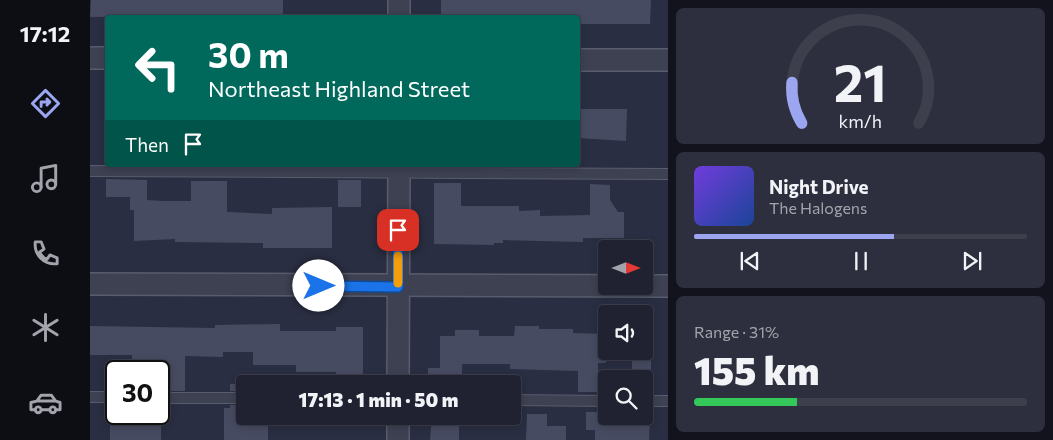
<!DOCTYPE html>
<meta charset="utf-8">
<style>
:root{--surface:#202232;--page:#2d2f3e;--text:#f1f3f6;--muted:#a2a4ac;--line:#3d3f4d;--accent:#9ca6f0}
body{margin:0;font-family:Commissioner,sans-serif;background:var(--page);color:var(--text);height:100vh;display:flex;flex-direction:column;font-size:19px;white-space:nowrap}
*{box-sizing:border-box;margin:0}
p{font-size:16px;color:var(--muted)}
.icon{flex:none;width:28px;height:28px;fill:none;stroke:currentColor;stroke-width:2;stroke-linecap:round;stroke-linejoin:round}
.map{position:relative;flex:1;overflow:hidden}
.drawer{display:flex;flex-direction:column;gap:8px;padding:8px;background:#12131c;width:385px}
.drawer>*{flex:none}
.top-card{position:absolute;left:15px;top:15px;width:475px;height:152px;border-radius:5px;box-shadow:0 2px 8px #0003,0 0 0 1px var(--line);background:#00695c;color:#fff;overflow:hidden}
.needle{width:32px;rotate:90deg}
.fabs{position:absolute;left:508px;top:240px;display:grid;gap:10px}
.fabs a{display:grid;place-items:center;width:55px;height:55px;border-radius:5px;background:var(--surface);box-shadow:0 2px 8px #0003,0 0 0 1px var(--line);font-size:25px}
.speed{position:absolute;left:15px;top:360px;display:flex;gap:10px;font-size:25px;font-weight:700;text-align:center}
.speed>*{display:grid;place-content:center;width:65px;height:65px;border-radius:50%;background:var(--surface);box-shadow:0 2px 8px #0003,0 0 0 1px var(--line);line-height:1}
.speed .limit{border:2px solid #111;border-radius:8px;background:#fff;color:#111}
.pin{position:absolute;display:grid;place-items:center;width:42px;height:42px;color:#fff;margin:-21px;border-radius:10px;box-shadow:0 2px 8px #0006}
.me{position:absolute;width:55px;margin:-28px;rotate:90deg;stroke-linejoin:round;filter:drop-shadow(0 0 4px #0008)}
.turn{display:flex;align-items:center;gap:18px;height:105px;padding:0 20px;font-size:22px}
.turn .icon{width:65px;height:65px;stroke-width:2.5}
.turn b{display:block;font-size:35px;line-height:42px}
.then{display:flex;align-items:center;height:48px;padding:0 20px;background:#0003;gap:10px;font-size:19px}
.big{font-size:38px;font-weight:800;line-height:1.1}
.drawer .card{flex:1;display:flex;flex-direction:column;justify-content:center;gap:8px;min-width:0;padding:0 18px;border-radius:8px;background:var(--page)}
.drawer .dial{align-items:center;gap:0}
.dial svg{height:130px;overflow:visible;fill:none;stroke:var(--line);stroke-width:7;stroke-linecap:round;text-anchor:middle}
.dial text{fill:var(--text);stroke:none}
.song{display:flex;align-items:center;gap:15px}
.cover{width:60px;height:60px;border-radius:8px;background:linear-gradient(135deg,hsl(260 70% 55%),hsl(220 70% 35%))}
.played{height:5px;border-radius:2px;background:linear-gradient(90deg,var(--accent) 60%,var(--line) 60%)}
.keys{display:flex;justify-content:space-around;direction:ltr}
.charge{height:8px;border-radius:4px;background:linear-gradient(90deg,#34c759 31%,var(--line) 0)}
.trip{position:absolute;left:146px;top:375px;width:285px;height:50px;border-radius:5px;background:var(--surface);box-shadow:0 2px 8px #0003,0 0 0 1px var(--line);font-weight:800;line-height:50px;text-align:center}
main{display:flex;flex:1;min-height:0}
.dock{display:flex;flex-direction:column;width:90px;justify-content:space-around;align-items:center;background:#0d0e14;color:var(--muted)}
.dock .icon{width:35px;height:35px}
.dock .on{color:var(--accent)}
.dock b{font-size:22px;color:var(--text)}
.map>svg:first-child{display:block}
.building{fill:#474b61}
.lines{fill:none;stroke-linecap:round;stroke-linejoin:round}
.lane-casing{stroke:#595c6c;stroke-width:12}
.street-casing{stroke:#595c6c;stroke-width:24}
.lane{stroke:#3e4152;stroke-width:10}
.street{stroke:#3e4152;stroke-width:21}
.route-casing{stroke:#114b97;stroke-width:12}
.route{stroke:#1a73e8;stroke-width:9}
.slow{stroke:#f59e0b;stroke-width:9}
</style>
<main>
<nav class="dock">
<b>17:12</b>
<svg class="icon on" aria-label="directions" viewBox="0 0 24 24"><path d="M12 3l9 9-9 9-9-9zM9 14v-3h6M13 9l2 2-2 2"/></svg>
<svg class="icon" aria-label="music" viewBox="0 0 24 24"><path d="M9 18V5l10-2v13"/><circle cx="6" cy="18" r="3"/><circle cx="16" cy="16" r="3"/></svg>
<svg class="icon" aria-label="phone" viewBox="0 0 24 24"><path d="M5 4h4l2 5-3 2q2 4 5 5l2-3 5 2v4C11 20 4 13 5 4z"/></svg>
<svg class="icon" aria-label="climate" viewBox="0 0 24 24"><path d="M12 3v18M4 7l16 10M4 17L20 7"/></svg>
<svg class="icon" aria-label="car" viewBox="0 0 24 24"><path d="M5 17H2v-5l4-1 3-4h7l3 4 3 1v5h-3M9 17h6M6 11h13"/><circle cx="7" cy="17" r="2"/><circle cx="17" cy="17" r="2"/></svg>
</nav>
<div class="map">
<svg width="578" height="440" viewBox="0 0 578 440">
<rect width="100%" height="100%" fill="#2a2e42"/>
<!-- building -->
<g class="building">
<path d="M1,0h192v15l-193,2z"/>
<path d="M351,0h210l-1,24h-72v-6h-137z"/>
<path d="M488,109h49l-1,32 -48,-3z"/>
<path d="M16,179l41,1v20l15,1h29v-20h36v31l45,2v-6l60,-1v41h-69v-5l-88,-1v-3l-41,2v-31h-4v-13h-24z"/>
<rect x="248" y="180" width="23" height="27"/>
<path d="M344,183h27v23h58v5l21,-1v6l50,-1v-31l20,1v15l8,12h6v26h-41v4l-80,-2v3h-9v2l-60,-1z"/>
<path d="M190,324v7h56v-4h27v55l-27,-1v-9h-40v-7h-43v-13h-30v5l-38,-1v35h-17v-28h-36v-8h-42v-29l125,2v-3z"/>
<path d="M425,326h24v3h34v4l33,1v29h-8v29h-20v-21l-68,-2v-5h-48v20h-34v-16h12v-32h15v-6h24v6h35z"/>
<rect x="542" y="351" width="19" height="28"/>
<rect x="140" y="384" width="15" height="7"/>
<path d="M140,405h15v11h23v24h-44v-32h6z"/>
<path d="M496,412h20v4h44l-1,24h-54v-10h-9z"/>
<rect x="20" y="414" width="51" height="26"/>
<path d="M437,414h20v12h19v14h-40z"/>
<path d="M342,416h27v24h-29z"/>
</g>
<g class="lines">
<defs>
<g id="lane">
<path d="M0,171l578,3"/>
<path d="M0,397h26"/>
<path d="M69,398h86"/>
<path d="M422,400l94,1"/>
<path d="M554,401h24"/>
</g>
<g id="street">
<path d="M309,18v-18"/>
<path d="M0,58h18"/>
<path d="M488,60h90"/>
<path d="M0,284l578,2"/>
<path d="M308,384l1,-219"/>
<path d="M308,440v-24"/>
</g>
</defs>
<!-- lane casing -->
<use href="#lane" class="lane-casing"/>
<!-- street casing -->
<use href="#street" class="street-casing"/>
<!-- lane -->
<use href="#lane" class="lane"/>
<!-- street -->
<use href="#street" class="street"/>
</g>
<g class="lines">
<defs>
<path id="route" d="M229,286l79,1v-57"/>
</defs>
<!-- route casing -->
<use href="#route" class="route-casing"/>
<!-- route -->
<use href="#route" class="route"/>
<!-- slow -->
<path class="slow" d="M308,283v-27"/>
</g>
</svg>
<div class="fabs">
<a><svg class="needle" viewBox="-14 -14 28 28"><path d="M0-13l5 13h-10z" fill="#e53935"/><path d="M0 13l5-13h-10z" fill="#a2a4ac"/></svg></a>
<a><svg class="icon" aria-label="sound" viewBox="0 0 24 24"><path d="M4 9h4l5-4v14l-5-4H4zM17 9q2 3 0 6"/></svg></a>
<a><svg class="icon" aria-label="search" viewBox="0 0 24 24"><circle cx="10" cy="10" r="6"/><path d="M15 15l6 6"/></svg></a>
</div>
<div class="speed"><div class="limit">30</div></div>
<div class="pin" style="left:308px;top:230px;background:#d93025"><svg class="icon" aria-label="arrive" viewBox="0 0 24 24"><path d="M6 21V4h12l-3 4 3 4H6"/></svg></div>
<svg class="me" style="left:229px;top:286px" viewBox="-20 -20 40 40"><circle r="19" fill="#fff"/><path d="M0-13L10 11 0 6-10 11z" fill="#1a73e8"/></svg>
<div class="trip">17:13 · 1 min · 50 m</div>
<div class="top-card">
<div class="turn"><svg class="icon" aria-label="left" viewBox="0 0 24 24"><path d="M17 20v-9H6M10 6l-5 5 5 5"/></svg><div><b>30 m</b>Northeast Highland Street</div></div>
<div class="then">Then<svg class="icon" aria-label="arrive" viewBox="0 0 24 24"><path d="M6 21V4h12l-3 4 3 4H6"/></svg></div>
</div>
</div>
<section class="drawer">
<div class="card dial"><svg viewBox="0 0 100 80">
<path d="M14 69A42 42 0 1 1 86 69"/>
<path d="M14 69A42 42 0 0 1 8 44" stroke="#9ca6f0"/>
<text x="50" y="56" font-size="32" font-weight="700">21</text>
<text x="50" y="72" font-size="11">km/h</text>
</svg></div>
<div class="card">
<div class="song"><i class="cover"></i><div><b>Night Drive</b><p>The Halogens</p></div></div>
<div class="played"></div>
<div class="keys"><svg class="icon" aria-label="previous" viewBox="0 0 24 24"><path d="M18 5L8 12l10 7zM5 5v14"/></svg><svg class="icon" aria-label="pause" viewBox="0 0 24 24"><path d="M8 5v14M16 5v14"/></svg><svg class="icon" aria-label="next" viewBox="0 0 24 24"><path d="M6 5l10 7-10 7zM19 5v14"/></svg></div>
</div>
<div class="card"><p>Range · 31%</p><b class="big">155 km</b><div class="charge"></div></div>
</section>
</main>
